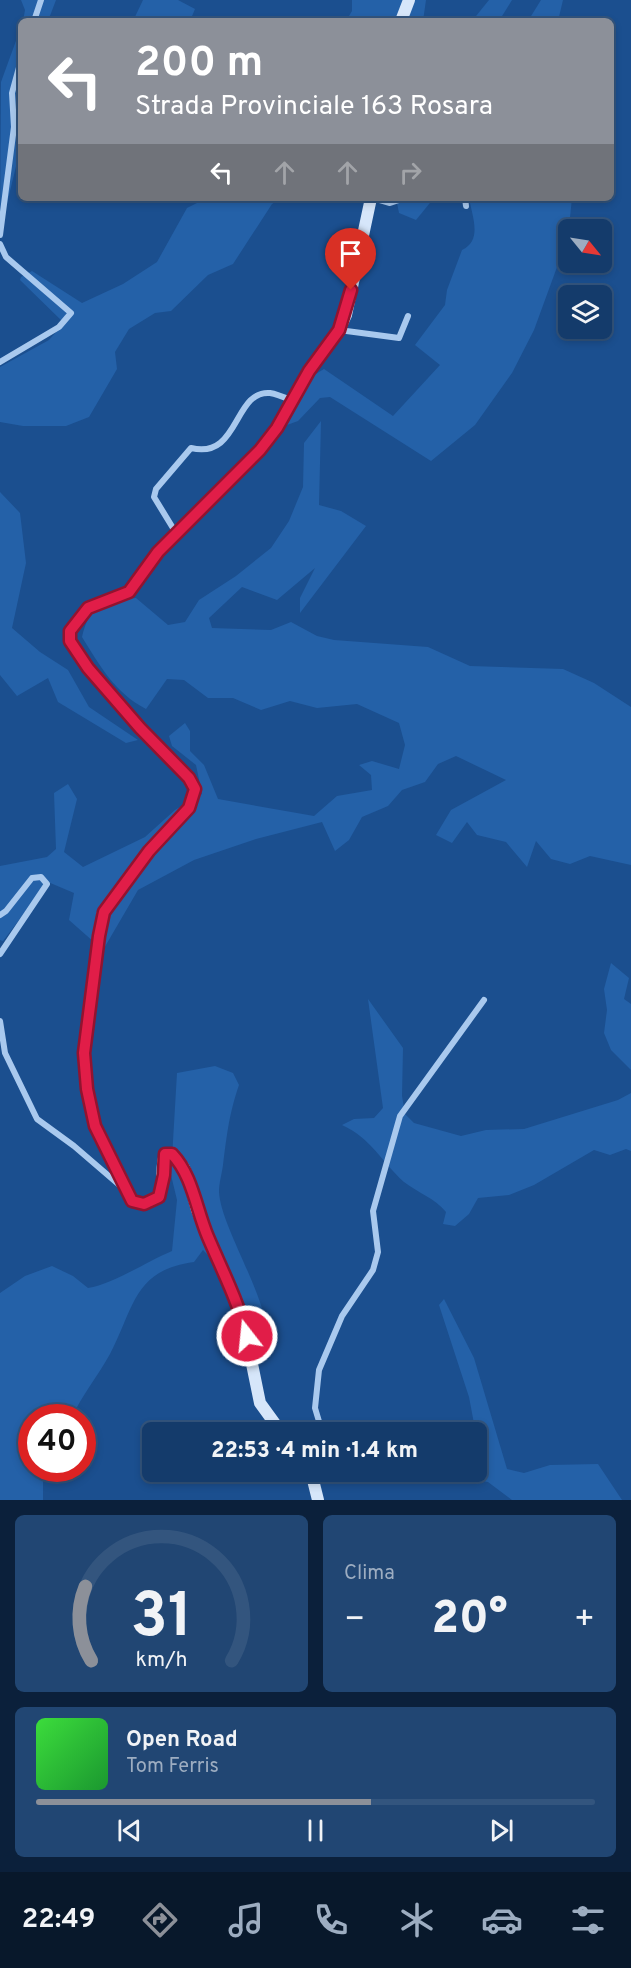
<!DOCTYPE html>
<html lang="it">
<meta charset="utf-8">
<style>
:root{--surface:#143b6b;--page:#214673;--text:#f1f3f6;--muted:#9dadc1;--line:#33557e;--accent:#8c9099}
body{margin:0;font-family:Overpass,sans-serif;background:var(--page);color:var(--text);height:100vh;display:flex;flex-direction:column;font-size:22px;white-space:nowrap}
*{box-sizing:border-box;margin:0}
p{font-size:20px;color:var(--muted)}
.icon{flex:none;width:33px;height:33px;fill:none;stroke:currentColor;stroke-width:2;stroke-linecap:round;stroke-linejoin:round}
.map{position:relative;height:1500px;overflow:hidden}
.details{display:flex;flex-direction:column;gap:15px;padding:15px;background:#0b203b;flex:1}
.details>*{flex:none}
.top-card{position:absolute;left:18px;top:18px;width:596px;height:183px;border-radius:9px;box-shadow:0 3px 9px #0003,0 0 0 2px var(--line);background:#8c9099;color:#fff;overflow:hidden}
.needle{width:39px;rotate:120deg}
.controls{position:absolute;left:558px;top:219px;display:grid;gap:12px}
.controls a{display:grid;place-items:center;width:54px;height:54px;border-radius:9px;background:var(--surface);box-shadow:0 3px 9px #0003,0 0 0 2px var(--line);font-size:30px}
.speed{position:absolute;left:18px;top:1404px;display:flex;gap:12px;font-size:30px;font-weight:700;text-align:center}
.speed>*{display:grid;place-content:center;width:78px;height:78px;border-radius:50%;background:var(--surface);box-shadow:0 3px 9px #0003,0 0 0 2px var(--line);line-height:1}
.speed .limit{border:9px solid #d22;background:#fff;color:#111}
.pin{position:absolute;display:grid;place-items:center;width:51px;height:51px;color:#fff;margin:-62px -26px;border-radius:50% 50% 50% 0;rotate:-45deg;box-shadow:0 0 6px #0007}
.pin .icon{rotate:45deg}
.me{position:absolute;width:66px;margin:-33px;rotate:344deg;stroke-linejoin:round;filter:drop-shadow(0 0 4px #0008)}
.turn{display:flex;align-items:center;gap:21px;height:126px;padding:0 18px;font-size:27px}
.turn .icon{width:78px;height:78px;stroke-width:2.5}
.turn b{display:block;font-size:42px;line-height:51px}
.lanes{display:flex;align-items:center;height:57px;padding:0 18px;background:#0003;justify-content:center;gap:30px;direction:ltr}
.lanes .off{opacity:.35}
.big{font-size:45px;font-weight:800;line-height:1.1}
.details .card{flex:1;display:flex;flex-direction:column;justify-content:center;gap:9px;min-width:0;padding:0 21px;border-radius:9px;background:var(--page)}
.details .dial{align-items:center;gap:0}
.dial svg{height:156px;overflow:visible;fill:none;stroke:var(--line);stroke-width:7;stroke-linecap:round;text-anchor:middle}
.dial text{fill:var(--text);stroke:none}
.song{display:flex;align-items:center;gap:18px}
.cover{width:72px;height:72px;border-radius:9px;background:linear-gradient(135deg,hsl(120 70% 55%),hsl(130 70% 35%))}
.played{height:6px;border-radius:3px;background:linear-gradient(90deg,var(--accent) 60%,var(--line) 60%)}
.keys{display:flex;justify-content:space-around;direction:ltr}
.heat{display:flex;justify-content:space-between;align-items:center;font-size:33px;direction:ltr}
.details .tiles{flex:1;display:grid;gap:15px;grid-template-columns:1fr 1fr}
.card:last-child{grid-column:span 2}
.trip{position:absolute;left:142px;top:1422px;width:345px;height:60px;border-radius:9px;background:var(--surface);box-shadow:0 3px 9px #0003,0 0 0 2px var(--line);font-weight:800;line-height:60px;text-align:center}
.dock{display:flex;height:96px;justify-content:space-around;align-items:center;background:#08182b;color:var(--muted)}
.dock .icon{width:42px;height:42px}
.dock .selected{color:var(--accent)}
.dock b{font-size:27px;color:var(--text)}
.map>svg:first-child{display:block}
.green{fill:#2461a8}
.lines{fill:none;stroke-linecap:round;stroke-linejoin:round}
.street{stroke:#a9c9ee;stroke-width:6}
.secondary{stroke:#d6e6fa;stroke-width:12}
.route-casing{stroke:#92132f;stroke-width:15}
.route{stroke:#e11d48;stroke-width:10}
</style>
<div class="map">
<svg width="631" height="1500" viewBox="0 0 631 1500">
<rect width="100%" height="100%" fill="#1b4f8f"/>
<!-- green -->
<g class="green">
<path d="M21,0h35l-8,21h-25l2,-11z"/>
<path d="M143,0h35l17,9 -5,12h-57z"/>
<path d="M352,0h74l-3,21h-77l6,-10z"/>
<path d="M489,0h23l-13,21h-27z"/>
<path d="M541,0h22l-5,21h-30z"/>
<path d="M21,27v119l-21,86 1,-150z"/>
<path d="M207,198h74l-9,6 -39,60 -25,11 -37,36 -16,2 -26,16 -14,23 2,17 -28,48 -23,9h-43l-23,-4v-55l49,-27 15,-17 -44,-43 1,-3 11,-6 50,32 41,-19 34,-22 30,-54z"/>
<path d="M396,198h38l-18,22 -17,-7z"/>
<path d="M469,198h103l-4,39 -34,93 -22,43 -37,52 -44,36 -101,-64 -10,1 -22,23 -11,4 27,-50 10,-6 69,47 47,-51 -25,-20 30,-40 2,-15 15,-40c21,-10 10,-34 7,-52z"/>
<path d="M321,421l-2,84 22,6 25,15 -66,87v-15l15,-30 -38,32 -35,-13 -33,31 3,10 59,2 20,-8 26,14 17,4 94,7 42,19 93,3 31,14 37,24v158l-41,-9 -20,8 -19,-5 -15,-18 -9,26 -21,-25 -29,-7 -10,-13 -15,21 -16,-8 15,-25 55,-30 -50,-24 -18,8 -13,18 -23,8 -14,16 -26,11 -13,23 -14,11 -13,-29 -66,17 -62,21 -56,30 -35,60 -34,-30 5,-27 -26,-11 -45,59 -3,-1v-74l47,-9 9,-8 -2,-56 14,-9 9,15 -13,53 19,15 62,-30 30,-27 27,-16 -6,-29 -24,-19 -3,-10 16,-13 5,8v20l14,14 14,34 96,17 23,-20 35,-6 -1,-15 -12,-10 13,-4 27,8 6,-24 -6,-22 -42,-19 -40,4 -27,-7 -29,9 -28,-12h-25l-24,-18 -17,-1 -21,30c-31,-16 -46,-43 -64,-72 8,-34 21,-37 54,-39l32,27 17,-3 14,-22 37,-24 35,-28 18,-27 14,-34 1,-44z"/>
<path d="M0,492l20,21 6,50 -14,65 28,24 28,18 21,37 49,33 -12,3 -68,-41 -10,-24 -31,18 -17,-21z"/>
<path d="M611,963l18,15 -5,21 7,5v66l-20,-20 -7,-17 3,-23 -3,-21z"/>
<path d="M368,999l35,49 -1,48 3,18 9,9 47,13 25,-6 38,-1 94,-29 13,-7v58l-5,-2 -16,6 -16,-5 -60,35 -25,10 -31,3 -9,16 -14,12 -12,-2 3,-12c-11,-14 -28,-19 -42,-30 -24,-22 -32,-43 -62,-57l12,-6 20,-1 9,-10z"/>
<path d="M215,1066l18,7 6,12c-10,29 -12,49 -16,80 -1,8 -4,18 -4,27 2,39 61,124 45,155l-7,-1 -43,-85 -11,-11 -9,12c-61,8 -60,47 -84,92 -12,22 -28,41 -38,63l-40,1v50l16,1 -5,8v23h-43v-207l25,-17 27,-10 21,10 15,12c25,-4 58,-26 84,-37l5,-51 -6,-25 6,-102z"/>
<path d="M444,1299l30,59 33,111 17,4 26,-8 48,-1 24,36h-110l-24,-18 -19,-3 -2,-7h10l2,-22 -10,-53 -30,-92z"/>
</g>
<g class="lines">
<!-- street -->
<g class="street">
<path d="M34,21l7,-21"/>
<path d="M373,198l17,5 15,-5"/>
<path d="M465,198l1,8"/>
<path d="M0,235l14,-108 -2,-34 9,-33"/>
<path d="M0,244l6,13 65,56 -12,14 -59,35"/>
<path d="M339,330l60,8 9,-22"/>
<path d="M176,533l-22,-36 2,-8 35,-41c49,12 42,-58 79,-55 7,1 16,5 23,8"/>
<path d="M0,915l6,-4 26,-33 9,-1 6,7 -47,70"/>
<path d="M0,1021l5,32 32,66 37,27 50,43"/>
<path d="M316,1432l5,-4 -6,-20 4,-38 23,-54 31,-46 5,-18 -5,-41 27,-95 84,-116"/>
</g>
<!-- secondary -->
<g class="secondary">
<path d="M401,21l8,-21"/>
<path d="M281,1432l-21,-29 -18,-88 -45,-105 -8,-30 -5,-12 -12,-15 -7,1c-5,14 0,28 -6,43l-15,7 -12,-3 -37,-75 -8,-37 -3,-36 15,-116 4,-25 46,-61 40,-43 6,-19 -6,-11 -49,-50 -52,-60 -18,-27v-10l19,-23 40,-16 29,-40 102,-102 17,-22 32,-57 30,-41 7,-15 25,-117"/>
<path d="M311,1472l7,28"/>
</g>
</g>
<g class="lines">
<defs>
<path id="route" d="M247,1336c-9,-35 -25,-66 -39,-99 -12,-28 -15,-61 -36,-83h-7l-1,21 -5,22 -15,7 -12,-3 -37,-75 -8,-37 -3,-36 15,-117 5,-24 45,-61 40,-43 6,-19 -6,-11 -49,-50 -52,-60 -18,-27v-10l18,-23 41,-16 29,-40 102,-102 17,-22 32,-57 30,-41 12,-40"/>
</defs>
<!-- route casing -->
<use href="#route" class="route-casing"/>
<!-- route -->
<use href="#route" class="route"/>
</g>
</svg>
<div class="controls">
<a><svg class="needle" viewBox="-14 -14 28 28"><path d="M0-13l5 13h-10z" fill="#e53935"/><path d="M0 13l5-13h-10z" fill="#9dadc1"/></svg></a>
<a><svg class="icon" aria-label="layers" viewBox="0 0 24 24"><path d="M12 4l9 5-9 5-9-5zM3 14l9 5 9-5"/></svg></a>
</div>
<div class="speed"><div class="limit">40</div></div>
<div class="pin" style="left:351px;top:290px;background:#d93025"><svg class="icon" aria-label="arrive" viewBox="0 0 24 24"><path d="M6 21V4h12l-3 4 3 4H6"/></svg></div>
<svg class="me" style="left:247px;top:1336px" viewBox="-20 -20 40 40"><circle r="17" fill="#e11d48" stroke="#fff" stroke-width="3"/><path d="M0-11L8 9 0 5-8 9z" fill="#fff"/></svg>
<div class="trip">22:53 · 4 min · 1.4 km</div>
<div class="top-card">
<div class="turn"><svg class="icon" aria-label="left" viewBox="0 0 24 24"><path d="M17 20v-9H6M10 6l-5 5 5 5"/></svg><div><b>200 m</b>Strada Provinciale 163 Rosara</div></div>
<div class="lanes"><svg class="icon" aria-label="left" viewBox="0 0 24 24"><path d="M17 20v-9H6M10 6l-5 5 5 5"/></svg><svg class="icon off" aria-label="ahead" viewBox="0 0 24 24"><path d="M12 20V5M6 11l6-6 6 6"/></svg><svg class="icon off" aria-label="ahead" viewBox="0 0 24 24"><path d="M12 20V5M6 11l6-6 6 6"/></svg><svg class="icon off" aria-label="right" viewBox="0 0 24 24"><path d="M7 20v-9h11M14 6l5 5-5 5"/></svg></div>
</div>
</div>
<section class="details">
<div class="tiles">
<div class="card dial"><svg viewBox="0 0 100 80">
<path d="M14 69A42 42 0 1 1 86 69"/>
<path d="M14 69A42 42 0 0 1 11 31" stroke="#8c9099"/>
<text x="50" y="56" font-size="32" font-weight="700">31</text>
<text x="50" y="72" font-size="11">km/h</text>
</svg></div>
<div class="card"><p>Clima</p>
<div class="heat"><a>−</a><b class="big">20°</b><a>+</a></div>
</div>
<div class="card">
<div class="song"><i class="cover"></i><div><b>Open Road</b><p>Tom Ferris</p></div></div>
<div class="played"></div>
<div class="keys"><svg class="icon" aria-label="previous" viewBox="0 0 24 24"><path d="M18 5L8 12l10 7zM5 5v14"/></svg><svg class="icon" aria-label="pause" viewBox="0 0 24 24"><path d="M8 5v14M16 5v14"/></svg><svg class="icon" aria-label="next" viewBox="0 0 24 24"><path d="M6 5l10 7-10 7zM19 5v14"/></svg></div>
</div>
</div>
</section>
<nav class="dock">
<b>22:49</b>
<svg class="icon selected" aria-label="directions" viewBox="0 0 24 24"><path d="M12 3l9 9-9 9-9-9zM9 14v-3h6M13 9l2 2-2 2"/></svg>
<svg class="icon" aria-label="music" viewBox="0 0 24 24"><path d="M9 18V5l10-2v13"/><circle cx="6" cy="18" r="3"/><circle cx="16" cy="16" r="3"/></svg>
<svg class="icon" aria-label="phone" viewBox="0 0 24 24"><path d="M5 4h4l2 5-3 2q2 4 5 5l2-3 5 2v4C11 20 4 13 5 4z"/></svg>
<svg class="icon" aria-label="climate" viewBox="0 0 24 24"><path d="M12 3v18M4 7l16 10M4 17L20 7"/></svg>
<svg class="icon" aria-label="car" viewBox="0 0 24 24"><path d="M5 17H2v-5l4-1 3-4h7l3 4 3 1v5h-3M9 17h6M6 11h13"/><circle cx="7" cy="17" r="2"/><circle cx="17" cy="17" r="2"/></svg>
<svg class="icon" aria-label="filters" viewBox="0 0 24 24"><path d="M4 7h16M4 17h16"/><circle cx="9" cy="7" r="2"/><circle cx="15" cy="17" r="2"/></svg>
</nav>
